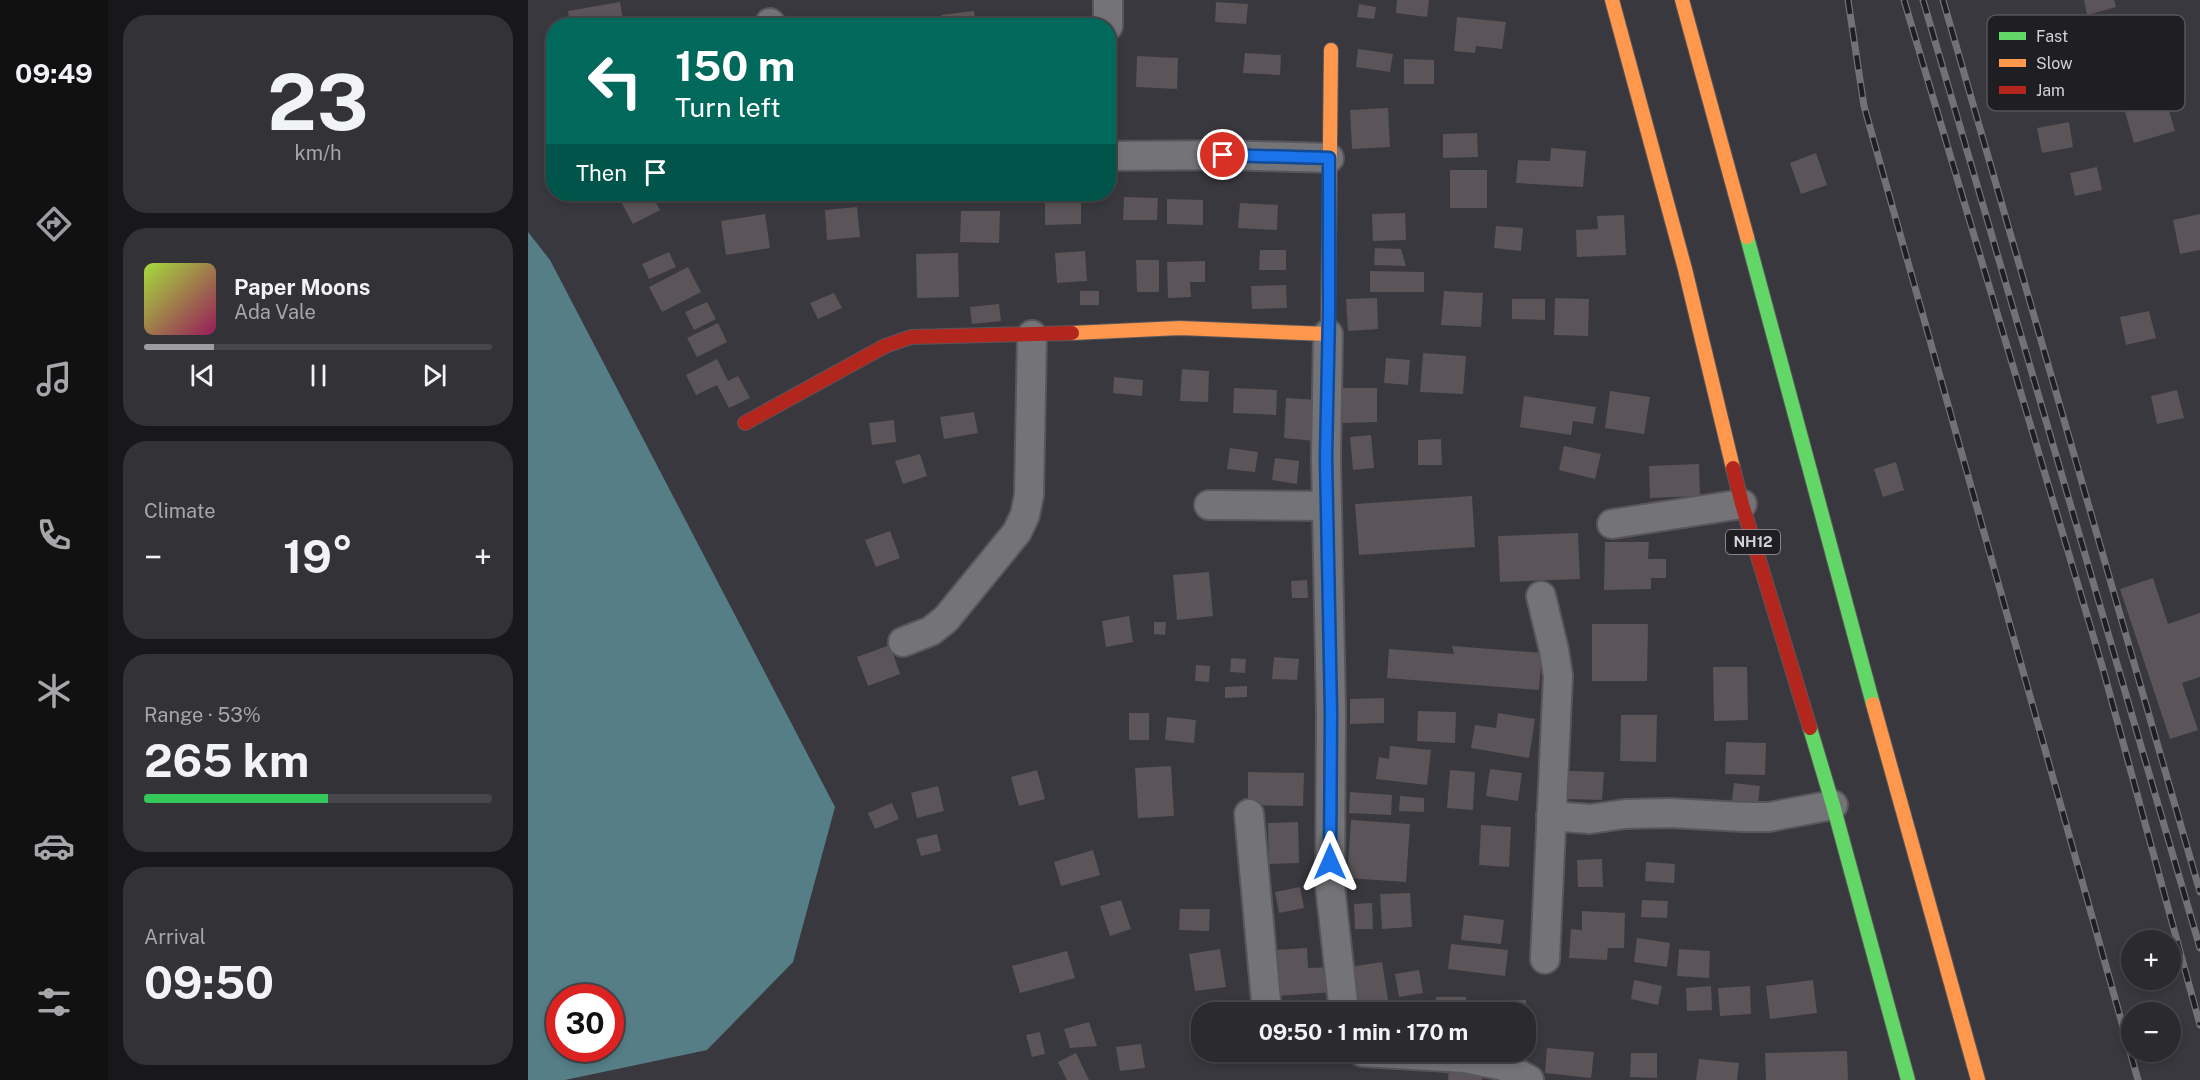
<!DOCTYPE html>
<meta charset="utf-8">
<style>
:root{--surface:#2b2a2e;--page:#333236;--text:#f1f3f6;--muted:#a6a7aa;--line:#47464a;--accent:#9e9ca3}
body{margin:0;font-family:"Public Sans",sans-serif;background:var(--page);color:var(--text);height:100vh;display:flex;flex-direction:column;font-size:22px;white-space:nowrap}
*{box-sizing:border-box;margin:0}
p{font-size:20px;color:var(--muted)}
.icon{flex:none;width:33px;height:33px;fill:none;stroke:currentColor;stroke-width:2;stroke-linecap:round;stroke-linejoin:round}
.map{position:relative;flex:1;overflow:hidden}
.details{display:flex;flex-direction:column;gap:15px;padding:15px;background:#181719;width:420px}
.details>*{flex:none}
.hud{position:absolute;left:18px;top:18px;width:570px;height:183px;border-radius:24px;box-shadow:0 3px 9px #0003,0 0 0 2px var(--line);background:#00695c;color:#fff;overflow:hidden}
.fabs{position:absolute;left:1593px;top:930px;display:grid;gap:12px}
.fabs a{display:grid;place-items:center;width:60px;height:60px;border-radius:50%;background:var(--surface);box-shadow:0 3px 9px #0003,0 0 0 2px var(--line);font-size:30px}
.speed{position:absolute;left:18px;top:984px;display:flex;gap:12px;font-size:30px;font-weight:700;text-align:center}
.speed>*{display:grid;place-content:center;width:78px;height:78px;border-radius:50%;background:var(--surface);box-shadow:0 3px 9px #0003,0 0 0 2px var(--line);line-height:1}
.speed .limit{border:9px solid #d22;background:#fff;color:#111}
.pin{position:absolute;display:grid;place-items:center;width:51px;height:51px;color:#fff;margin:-26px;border:3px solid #fff;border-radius:50%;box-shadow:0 2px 6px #0007}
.me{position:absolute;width:66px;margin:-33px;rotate:0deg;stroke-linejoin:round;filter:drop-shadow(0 0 4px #0008)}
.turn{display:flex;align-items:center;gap:21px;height:126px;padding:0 30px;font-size:27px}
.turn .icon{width:78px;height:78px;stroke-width:2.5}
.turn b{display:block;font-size:42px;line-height:51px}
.then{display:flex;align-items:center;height:57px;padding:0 30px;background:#0003;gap:12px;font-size:22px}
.big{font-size:45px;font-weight:700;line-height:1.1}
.details .tile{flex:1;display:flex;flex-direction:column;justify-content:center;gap:9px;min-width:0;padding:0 21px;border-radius:24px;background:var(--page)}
.details .dial{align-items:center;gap:0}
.dial b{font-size:78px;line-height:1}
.song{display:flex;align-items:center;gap:18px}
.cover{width:72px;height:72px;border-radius:9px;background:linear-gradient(135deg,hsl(80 70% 55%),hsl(330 70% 35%))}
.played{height:6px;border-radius:3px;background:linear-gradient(90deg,var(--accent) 20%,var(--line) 20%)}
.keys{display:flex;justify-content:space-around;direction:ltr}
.heat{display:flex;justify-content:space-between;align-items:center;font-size:33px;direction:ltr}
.charge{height:9px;border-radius:4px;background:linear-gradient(90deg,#34c759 53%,var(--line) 0)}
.trip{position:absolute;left:663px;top:1002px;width:345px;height:60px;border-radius:24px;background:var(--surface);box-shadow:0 3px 9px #0003,0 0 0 2px var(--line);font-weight:700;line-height:60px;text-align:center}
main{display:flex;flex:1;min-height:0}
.dock{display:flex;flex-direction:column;width:108px;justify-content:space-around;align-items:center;background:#111112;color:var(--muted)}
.dock .icon{width:42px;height:42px}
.dock .selected{color:var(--accent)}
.dock b{font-size:27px;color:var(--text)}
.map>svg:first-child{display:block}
.water{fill:#557e87;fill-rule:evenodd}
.building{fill:#5b5458}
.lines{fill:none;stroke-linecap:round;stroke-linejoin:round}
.street-casing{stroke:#58565b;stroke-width:32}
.fast-casing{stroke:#58565b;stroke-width:16}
.slow-casing{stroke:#58565b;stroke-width:16}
.jam-casing{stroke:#58565b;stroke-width:16}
.street{stroke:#747478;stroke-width:28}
.fast{stroke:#63d668;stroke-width:14}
.slow{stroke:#ff974d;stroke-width:14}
.jam{stroke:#b3261e;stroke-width:14}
.rail-casing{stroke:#727175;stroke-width:7}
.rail{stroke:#1f1e23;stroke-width:4.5;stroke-dasharray:14;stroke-linecap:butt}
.route-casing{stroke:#114b97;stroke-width:15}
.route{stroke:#1a73e8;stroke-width:10}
.labels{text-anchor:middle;stroke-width:6;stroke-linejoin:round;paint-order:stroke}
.shield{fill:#1f1e23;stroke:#9e9ca2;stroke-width:1.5}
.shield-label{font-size:15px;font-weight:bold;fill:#d4d2d9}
.key{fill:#1f1e23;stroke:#55545a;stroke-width:1.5}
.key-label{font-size:16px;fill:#d4d2d9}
</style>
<main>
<nav class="dock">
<b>09:49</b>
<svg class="icon selected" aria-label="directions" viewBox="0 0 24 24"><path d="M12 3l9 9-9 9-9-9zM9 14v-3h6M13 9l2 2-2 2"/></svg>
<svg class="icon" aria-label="music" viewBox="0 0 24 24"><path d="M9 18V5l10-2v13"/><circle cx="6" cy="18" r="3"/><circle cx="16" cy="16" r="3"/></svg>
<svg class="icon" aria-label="phone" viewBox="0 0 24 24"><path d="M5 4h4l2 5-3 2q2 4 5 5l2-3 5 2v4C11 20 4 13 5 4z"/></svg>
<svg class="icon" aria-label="climate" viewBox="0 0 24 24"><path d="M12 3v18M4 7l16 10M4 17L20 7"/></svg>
<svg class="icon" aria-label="car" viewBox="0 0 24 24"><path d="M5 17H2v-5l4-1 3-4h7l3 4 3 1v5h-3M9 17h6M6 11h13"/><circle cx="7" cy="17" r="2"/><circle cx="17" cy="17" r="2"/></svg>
<svg class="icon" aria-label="filters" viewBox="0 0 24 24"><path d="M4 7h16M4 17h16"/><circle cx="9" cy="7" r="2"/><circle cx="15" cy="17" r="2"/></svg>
</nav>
<section class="details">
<div class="tile dial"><b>23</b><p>km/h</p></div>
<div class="tile">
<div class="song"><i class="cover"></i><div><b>Paper Moons</b><p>Ada Vale</p></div></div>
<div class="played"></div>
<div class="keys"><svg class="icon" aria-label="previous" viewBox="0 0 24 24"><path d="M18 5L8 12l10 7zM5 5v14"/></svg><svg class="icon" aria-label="pause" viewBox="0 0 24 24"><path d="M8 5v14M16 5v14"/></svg><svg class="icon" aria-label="next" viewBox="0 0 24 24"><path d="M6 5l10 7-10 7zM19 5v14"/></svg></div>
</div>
<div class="tile"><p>Climate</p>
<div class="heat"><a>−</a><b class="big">19°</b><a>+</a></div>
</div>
<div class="tile"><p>Range · 53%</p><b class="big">265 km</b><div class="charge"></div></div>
<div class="tile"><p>Arrival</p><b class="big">09:50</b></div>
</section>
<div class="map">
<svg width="1672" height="1080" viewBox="0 0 1672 1080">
<rect width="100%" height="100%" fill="#39383e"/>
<!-- water -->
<path class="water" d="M0,232l22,28 285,547 -42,155 -86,88 -142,30h-37zM32,998h50v50h-50z"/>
<!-- building -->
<g class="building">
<path d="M869,0h32l-2,17 -31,-4z"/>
<path d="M1556,0h30l2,7 -29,8z"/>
<path d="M92,2l4,24h-54l-2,-15z"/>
<path d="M688,2l32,2 -2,20 -31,-2z"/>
<path d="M831,4l17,3 -2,12 -17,-2z"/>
<path d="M446,11l2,15h-34l-1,-11z"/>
<path d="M929,17l49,5 -4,27 -26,-3 -1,7 -21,-2z"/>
<path d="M830,49l35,5 -3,18 -34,-5z"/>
<path d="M717,53l36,2 -1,20 -37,-2z"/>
<path d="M609,56l41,2 -1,31 -41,-2z"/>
<path d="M876,59l30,1v24h-30z"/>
<path d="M1638,100l9,31 -41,12 -9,-31z"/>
<path d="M860,108l2,39 -38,2 -2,-39z"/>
<path d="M1541,122l4,25 -31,6 -5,-25z"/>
<path d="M949,133l1,24 -35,1v-24z"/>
<path d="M1023,148l35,3 -3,36 -67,-4 2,-23 32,1z"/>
<path d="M1288,153l11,32 -26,9 -11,-31z"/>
<path d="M1569,167l5,23 -27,6 -5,-23z"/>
<rect x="922" y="170" width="37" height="38"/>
<path d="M100,194h23l9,16 -27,14 -14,-26z"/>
<path d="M517,194h36v30l-36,1z"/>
<path d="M596,197l34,1 -1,22h-34z"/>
<path d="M639,199l36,1v25l-36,-1z"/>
<path d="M712,203l38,2 -1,25 -39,-2z"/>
<path d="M329,207l3,30 -33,3 -2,-30z"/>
<path d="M433,211h39l-1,32 -39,-1z"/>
<path d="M877,213l1,27 -33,1 -1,-27z"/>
<path d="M237,214l5,34 -44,7 -5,-34z"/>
<path d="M1672,214v36l-20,4 -7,-34z"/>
<path d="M1096,215l2,40 -49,2 -1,-27 22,-1 -1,-13z"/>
<path d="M968,226l27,2 -2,23 -27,-3z"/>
<path d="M847,248l26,1 5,17 -32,-1z"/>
<path d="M732,250h26v20h-27z"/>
<path d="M557,251l2,30 -30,2 -2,-30z"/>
<path d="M141,252l7,15 -27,12 -7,-15z"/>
<path d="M430,253l1,44 -42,1 -1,-44z"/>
<path d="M608,260h23v32h-22z"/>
<path d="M677,261v21h-15l1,15 -23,1 -1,-36z"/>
<path d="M160,267l13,25 -39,20 -13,-25z"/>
<path d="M842,271l54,1v20h-54z"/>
<path d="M758,285l1,23 -35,1 -1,-23z"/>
<rect x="552" y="291" width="19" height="14"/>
<path d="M916,291l39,2 -2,34 -40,-2z"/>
<path d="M306,293l8,15 -24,11 -8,-16z"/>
<path d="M849,298l1,31 -30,2 -2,-32z"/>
<path d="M1027,298l34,1 -1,37 -34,-1z"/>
<path d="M984,299h33v21l-33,-1z"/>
<path d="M179,302l9,17 -22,11 -9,-18z"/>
<path d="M471,304l2,17 -29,3 -2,-17z"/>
<path d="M1621,311l7,27 -30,7 -6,-28z"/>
<path d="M190,323l9,19 -30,15 -10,-19z"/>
<path d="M895,353l43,3 -3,38 -43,-2z"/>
<path d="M858,358l24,2 -2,25 -24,-2z"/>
<path d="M189,359l11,22 10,-5 12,22 -21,10 -12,-23 -21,10 -10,-20z"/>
<path d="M654,369l27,2 -1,31 -28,-1z"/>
<path d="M586,377l29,3 -1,16 -29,-3z"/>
<path d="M706,388l43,2 -1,25 -43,-2z"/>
<path d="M814,388h35v34l-35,1z"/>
<path d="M1649,390l7,28 -27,6 -6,-28z"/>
<path d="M1082,391l40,6 -6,37 -39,-6z"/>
<path d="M996,396l72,11 -3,17 -20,-3 -2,14 -51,-8z"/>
<path d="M758,398l33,2 -4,41 -31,-3z"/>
<path d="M446,412l4,21 -34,6 -4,-22z"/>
<path d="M366,420l2,22 -24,3 -3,-22z"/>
<path d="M843,435l3,33 -21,2 -3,-33z"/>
<path d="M913,439l1,26h-24v-25z"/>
<path d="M1036,446l37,8 -6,25 -36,-9z"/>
<path d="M702,448l28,4 -3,20 -28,-3z"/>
<path d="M392,454l7,22 -24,8 -8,-23z"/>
<path d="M747,458l24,3 -2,23 -25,-4z"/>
<path d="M1368,462l8,28 -21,7 -9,-28z"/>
<path d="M1171,464l1,32 -50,2 -1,-32z"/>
<path d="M944,496l3,51 -116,8 -4,-51z"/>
<path d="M362,531l10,27 -24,9 -11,-27z"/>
<path d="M1050,533l2,46 -80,3 -2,-46z"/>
<path d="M1077,542h44l-1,17h18v19h-15v11l-47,1z"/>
<path d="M681,572l4,44 -36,4 -4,-45z"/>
<path d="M1625,578l15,46 32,-11v64l-18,6 16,47 -28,9 -50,-150z"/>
<path d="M779,580l1,18h-16l-1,-17z"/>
<path d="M601,616l4,26 -27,5 -4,-26z"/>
<path d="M626,622h12l-1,13 -11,-1z"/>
<path d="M1064,624h56l-1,57h-55z"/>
<path d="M362,645l10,29 -32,12 -11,-29z"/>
<path d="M924,646l90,7 -3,37 -152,-12 2,-29 65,5z"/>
<path d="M746,657l25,2 -2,21 -25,-1z"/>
<path d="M703,658l15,1 -1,14 -15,-1z"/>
<path d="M668,665l14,1 -1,16 -14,-1z"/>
<path d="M1185,667h34l1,53 -34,1z"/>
<path d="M719,686v11l-22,1v-11z"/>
<path d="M856,698v25l-34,1v-25z"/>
<path d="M890,711l38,1 -1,31 -38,-2z"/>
<rect x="601" y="713" width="20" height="27"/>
<path d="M970,713l37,6 -6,39 -58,-10 4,-23 21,3z"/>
<path d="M1093,715h36l-1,47 -36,-1z"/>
<path d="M639,717l29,3 -2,23 -29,-3z"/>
<path d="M1198,742l40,1 -1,32 -40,-1z"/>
<path d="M862,746l41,4 -4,35 -51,-6 3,-22 10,2z"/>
<path d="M643,766l3,50 -36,2 -3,-50z"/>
<path d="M962,769l32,4 -4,28 -32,-5z"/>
<path d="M509,770l8,29 -26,7 -8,-29z"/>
<path d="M922,770l25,2 -2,38 -26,-2z"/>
<path d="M1041,771l35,1 -2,28 -35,-1z"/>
<path d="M720,772l56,1 -1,33 -55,-1z"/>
<path d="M1206,783l26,3 -3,25 -26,-3z"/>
<path d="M410,786l6,25 -27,7 -6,-25z"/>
<path d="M822,792l42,3 -1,20 -42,-2z"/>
<path d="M872,796l24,2v14l-25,-1z"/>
<path d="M364,803l7,16 -24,10 -7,-16z"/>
<path d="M823,820l59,4 -4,58 -59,-4z"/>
<path d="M770,822l1,41 -30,1 -1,-41z"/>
<path d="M953,825l30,2 -2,40 -30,-2z"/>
<path d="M409,834l4,17 -20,5 -5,-17z"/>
<path d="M565,850l7,25 -39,11 -7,-24z"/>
<path d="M1074,859l1,28h-25l-1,-27z"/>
<path d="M1118,862l29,2 -1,19 -29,-2z"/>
<path d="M772,887l4,21 -25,5 -4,-21z"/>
<path d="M882,893l2,34 -30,2 -2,-35z"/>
<path d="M593,900l10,29 -21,7 -10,-30z"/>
<path d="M1114,900l26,1 -1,17 -26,-1z"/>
<path d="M844,903l1,26h-18l-1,-25z"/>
<path d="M652,909h30l-1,22 -30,-1z"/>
<path d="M1054,911l43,2 -1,35h-16l-1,12 -38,-2 2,-29 11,1z"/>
<path d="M936,915l40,5 -3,24 -40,-4z"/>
<path d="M1109,938l33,5 -3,24 -33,-5z"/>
<path d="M923,944l57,6 -3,26 -57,-7z"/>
<path d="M779,948l1,20 26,-1 2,25 -59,4 -3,-46z"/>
<path d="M692,949l6,38 -31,4 -6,-37z"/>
<path d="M1151,949l31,2 -1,27 -32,-2z"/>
<path d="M539,951l8,27 -55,15 -8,-27z"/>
<path d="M854,962l8,50h-32l-8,-45z"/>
<path d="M891,970l4,23 -24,4 -4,-23z"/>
<path d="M1106,980l28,6 -4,19 -27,-6z"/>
<path d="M1285,980l4,33 -47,6 -4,-33z"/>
<path d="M1183,986l1,24 -25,1 -1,-23z"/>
<path d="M1222,986l1,28 -31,2 -2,-28z"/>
<rect x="908" y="997" width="30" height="15"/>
<path d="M998,1000v12h-53v-11z"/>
<path d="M561,1022l8,24 -27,2 -6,-19z"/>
<path d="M512,1032l5,22 -13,3 -6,-22z"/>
<path d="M613,1044l4,24 -25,3 -4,-24z"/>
<path d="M1019,1048l47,4 -3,26 -46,-5z"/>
<path d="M1319,1051l1,29h-82l-1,-27z"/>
<path d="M548,1053l13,27h-22l-9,-18z"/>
<path d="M1103,1053h26v25l-27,-1z"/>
<path d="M1171,1059l40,4 -2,17h-41z"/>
<path d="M921,1069l34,2 -1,9h-34z"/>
</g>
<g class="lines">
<defs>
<g id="street">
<path d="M580,0v26"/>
<path d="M242,23v3"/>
<path d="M580,156l115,-1 106,3"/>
<path d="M800,334l-2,123 5,255 -1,174 14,126"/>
<path d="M681,505l118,1"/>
<path d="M1084,524l130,-20"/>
<path d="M1013,596l13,54 4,26 -13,283"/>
<path d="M375,642l28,-11 15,-12 71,-87 8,-17 4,-20 3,-160"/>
<path d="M721,814l18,198"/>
<path d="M1023,816l39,3 35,-5 45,-1 74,4h25l64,-12"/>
<path d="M835,1052l102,6 39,8 25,14"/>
</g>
<g id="fast">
<path d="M1219,237l126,467"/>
<path d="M1282,728l23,77 75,275"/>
</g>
<g id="slow">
<path d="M1084,0l73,269 48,199"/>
<path d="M1154,0l65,237"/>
<path d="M544,333l108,-5 148,6 3,-284"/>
<path d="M1345,704l105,376"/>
</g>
<g id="jam">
<path d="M217,423l140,-77 26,-9 161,-4"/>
<path d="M1205,468l9,36 68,224"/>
</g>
</defs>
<!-- street casing -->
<use href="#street" class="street-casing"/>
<!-- fast casing -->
<use href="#fast" class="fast-casing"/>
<!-- slow casing -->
<use href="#slow" class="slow-casing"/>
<!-- jam casing -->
<use href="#jam" class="jam-casing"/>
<!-- street -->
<use href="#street" class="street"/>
<!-- fast -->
<use href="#fast" class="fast"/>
<!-- slow -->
<use href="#slow" class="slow"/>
<!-- jam -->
<use href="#jam" class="jam"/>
<defs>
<g id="rail">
<path d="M1320,0l16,106 274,974"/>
<path d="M1376,0l199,669 97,356"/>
<path d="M1395,0l277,948"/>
<path d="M1415,0l257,892"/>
</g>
</defs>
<!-- rail casing -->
<use href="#rail" class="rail-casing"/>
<!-- rail -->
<use href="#rail" class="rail"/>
</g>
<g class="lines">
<defs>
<path id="route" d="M695,155l106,3v155l-3,144 5,255 -1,150"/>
</defs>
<!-- route casing -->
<use href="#route" class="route-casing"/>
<!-- route -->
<use href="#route" class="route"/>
</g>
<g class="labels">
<!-- shield labels -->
<rect class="shield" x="1198" y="530" width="54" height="24" rx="4.5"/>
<g class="shield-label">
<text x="1225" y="547">NH12</text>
</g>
</g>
<!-- legend -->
<rect x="1459" y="15" width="198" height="96" rx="9" class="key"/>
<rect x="1471" y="32" width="27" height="8" fill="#63d668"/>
<rect x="1471" y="59" width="27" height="8" fill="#ff974d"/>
<rect x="1471" y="86" width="27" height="8" fill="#b3261e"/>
<g class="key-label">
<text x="1508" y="42">Fast</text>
<text x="1508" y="69">Slow</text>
<text x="1508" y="96">Jam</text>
</g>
</svg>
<div class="fabs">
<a>+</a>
<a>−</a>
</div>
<div class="speed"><div class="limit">30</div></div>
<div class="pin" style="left:695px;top:155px;background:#d93025"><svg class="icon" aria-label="arrive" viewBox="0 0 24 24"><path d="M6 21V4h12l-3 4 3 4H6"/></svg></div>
<svg class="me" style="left:802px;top:862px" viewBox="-20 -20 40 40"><path d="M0-17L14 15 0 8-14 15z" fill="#1a73e8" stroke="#fff" stroke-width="4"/></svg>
<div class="trip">09:50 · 1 min · 170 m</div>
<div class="hud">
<div class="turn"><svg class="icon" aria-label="left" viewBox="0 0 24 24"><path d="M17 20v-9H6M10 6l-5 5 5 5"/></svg><div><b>150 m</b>Turn left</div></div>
<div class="then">Then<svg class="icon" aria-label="arrive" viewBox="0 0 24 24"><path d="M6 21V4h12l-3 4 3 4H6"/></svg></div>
</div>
</div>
</main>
